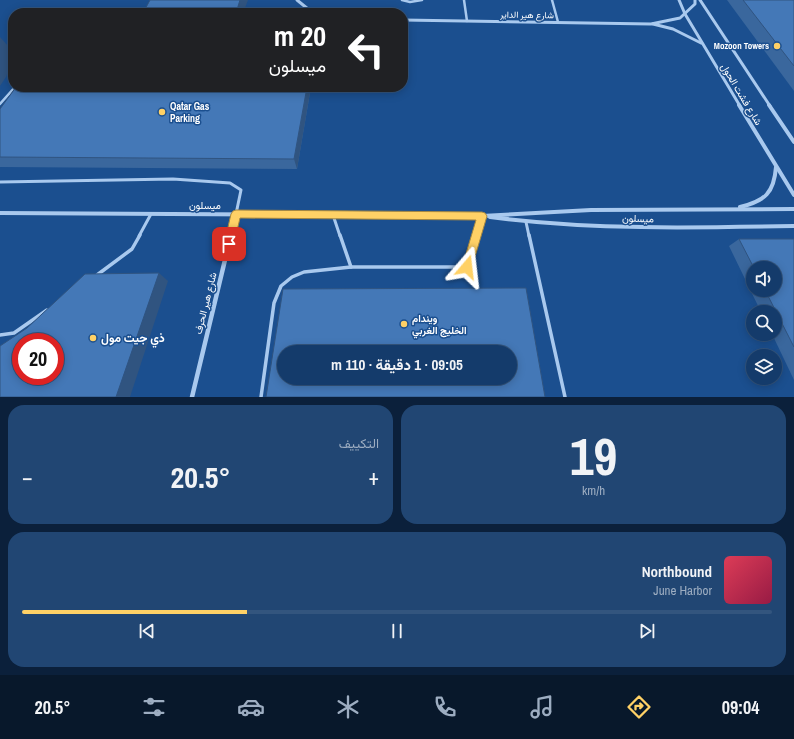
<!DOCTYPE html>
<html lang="ar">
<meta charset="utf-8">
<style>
:root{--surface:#143b6b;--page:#214673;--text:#f1f3f6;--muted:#9dadc1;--line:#33557e;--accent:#ffd166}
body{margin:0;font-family:"Archivo Narrow",Vazirmatn,sans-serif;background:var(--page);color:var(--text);direction:rtl;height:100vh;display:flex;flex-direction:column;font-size:15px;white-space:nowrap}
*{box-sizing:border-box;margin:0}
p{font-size:13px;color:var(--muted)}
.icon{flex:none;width:22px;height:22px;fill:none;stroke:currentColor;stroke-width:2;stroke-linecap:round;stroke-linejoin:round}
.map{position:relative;height:397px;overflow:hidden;direction:ltr}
.sheet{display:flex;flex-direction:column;gap:8px;padding:8px;background:#0b203b;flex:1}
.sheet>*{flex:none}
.guide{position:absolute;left:8px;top:8px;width:400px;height:84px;border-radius:16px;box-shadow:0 2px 10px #0003,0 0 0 1px var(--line);direction:rtl;background:#202124;color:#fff;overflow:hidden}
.buttons{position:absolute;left:746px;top:261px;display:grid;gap:8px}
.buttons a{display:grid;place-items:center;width:36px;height:36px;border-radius:50%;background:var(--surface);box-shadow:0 2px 10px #0003,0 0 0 1px var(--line);font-size:20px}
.speed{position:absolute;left:12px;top:333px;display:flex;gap:8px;font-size:20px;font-weight:700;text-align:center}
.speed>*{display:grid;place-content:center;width:52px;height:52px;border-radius:50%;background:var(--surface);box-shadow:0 2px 10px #0003,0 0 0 1px var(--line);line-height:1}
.speed .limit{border:6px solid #d22;background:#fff;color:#111}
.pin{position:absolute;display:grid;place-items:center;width:34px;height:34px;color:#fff;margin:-17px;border-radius:8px;box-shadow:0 2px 6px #0006}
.me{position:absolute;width:44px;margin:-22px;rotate:17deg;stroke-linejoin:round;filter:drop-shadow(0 0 3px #0008)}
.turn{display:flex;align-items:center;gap:14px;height:84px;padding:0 16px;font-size:18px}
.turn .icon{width:52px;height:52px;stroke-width:2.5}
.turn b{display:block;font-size:28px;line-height:34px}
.big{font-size:30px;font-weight:700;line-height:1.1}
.sheet .card{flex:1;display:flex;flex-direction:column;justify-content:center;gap:6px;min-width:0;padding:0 14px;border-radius:16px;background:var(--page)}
.sheet .dial{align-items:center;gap:0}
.dial b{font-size:52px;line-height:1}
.song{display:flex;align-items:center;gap:12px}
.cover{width:48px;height:48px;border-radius:6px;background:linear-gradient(135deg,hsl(350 70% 55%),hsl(340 70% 35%))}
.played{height:4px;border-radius:2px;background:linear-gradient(90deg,var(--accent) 30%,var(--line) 30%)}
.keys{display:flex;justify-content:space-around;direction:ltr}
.heat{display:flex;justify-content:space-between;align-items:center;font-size:22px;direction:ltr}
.sheet .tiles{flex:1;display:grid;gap:8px;grid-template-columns:1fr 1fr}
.card:last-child{grid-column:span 2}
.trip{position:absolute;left:277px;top:345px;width:240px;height:40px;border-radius:20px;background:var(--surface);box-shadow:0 2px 10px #0003,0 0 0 1px var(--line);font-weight:700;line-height:40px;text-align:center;direction:rtl}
.tabs{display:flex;height:64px;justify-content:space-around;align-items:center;background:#08182b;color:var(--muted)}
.tabs .icon{width:28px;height:28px}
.tabs .active{color:var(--accent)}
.tabs b{font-size:18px;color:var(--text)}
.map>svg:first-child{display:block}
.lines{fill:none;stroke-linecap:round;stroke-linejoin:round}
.service-far2{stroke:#a9c9ee;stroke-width:2.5}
.service-far1{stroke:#a9c9ee;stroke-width:3}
.service{stroke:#a9c9ee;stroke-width:3.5}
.minor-far2{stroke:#a9c9ee;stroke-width:3}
.minor-far1{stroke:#a9c9ee;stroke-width:4}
.minor{stroke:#a9c9ee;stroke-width:4.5}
.wall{fill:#3a679d;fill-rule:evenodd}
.shaded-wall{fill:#305480}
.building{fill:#4478b7;stroke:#305480;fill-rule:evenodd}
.route{fill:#ffd166;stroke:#a68842}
.poi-dot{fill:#ffd166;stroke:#1b4f8f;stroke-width:1.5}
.labels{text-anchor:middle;stroke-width:3;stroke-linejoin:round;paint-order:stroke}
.far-street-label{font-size:9px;fill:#fff;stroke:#1b4f8f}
.far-poi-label{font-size:9px;font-weight:bold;fill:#fff;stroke:#1b4f8f;text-anchor:end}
.street-label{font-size:10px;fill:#fff;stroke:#1b4f8f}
.poi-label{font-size:10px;font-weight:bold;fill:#fff;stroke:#1b4f8f;text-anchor:start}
.near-poi-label{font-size:12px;font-weight:bold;fill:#fff;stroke:#1b4f8f;text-anchor:start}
</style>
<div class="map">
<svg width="794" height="397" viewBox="0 0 794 397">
<rect width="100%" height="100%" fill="#1b4f8f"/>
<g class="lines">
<!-- service-far2 -->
<g class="service-far2">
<path d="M402,0l8,2 12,-2"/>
<path d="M464,0l3,21"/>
<path d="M552,0l6,22"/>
<path d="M301,13l7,-4"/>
<path d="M0,104l15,-17"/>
</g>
<!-- service-far1 -->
<g class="service-far1">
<path d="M0,182l173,-3 57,4 11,7 -5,24"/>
<path d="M333,215l7,21"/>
<path d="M526,222l3,14"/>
<path d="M139,236l12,-22"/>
<path d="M476,236l6,-20"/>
</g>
<!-- service -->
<g class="service">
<path d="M340,235l11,32"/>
<path d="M529,235l36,162"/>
<path d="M97,275l35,-26 8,-14"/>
<path d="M0,335l14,-2 33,-23"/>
<path d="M261,397l13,-94 7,-17 11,-9 12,-5 47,-5h116l9,-32"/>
</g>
<!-- minor-far2 -->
<g class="minor-far2">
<path d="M297,0l11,9 8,4"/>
<path d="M679,0l6,14 55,92"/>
<path d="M700,0l70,106"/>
<path d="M403,20l248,4 29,-6 15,-14v-4"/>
<path d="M653,24l20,5 28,14"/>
</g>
<!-- minor-far1 -->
<g class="minor-far1">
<path d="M739,105l55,90"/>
<path d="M769,105l25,37"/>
<path d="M740,207c25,-6 34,-14 36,-40"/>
<path d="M0,213l482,3 109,-6 203,-1"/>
<path d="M490,217c101,13 202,11 304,9"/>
<path d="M231,236l5,-22"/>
</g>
<!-- minor -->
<path class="minor" d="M192,397l39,-162"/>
</g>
<!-- wall -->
<g class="wall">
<path d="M727,0h67v91z"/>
<path d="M16,87h295l-14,82 -297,-2v-58z"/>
<path d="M739,239h55v141l-22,-46h3v-22h-14l-32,-66zM753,268h22v22h-22z"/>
</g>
<!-- shaded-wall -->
<g class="shaded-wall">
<path d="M240,0h8l-5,13h-7z"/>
<path d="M0,37l9,10 2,16 -5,14 -6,9z"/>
<path d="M307,87h4l-14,82 -3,-10z"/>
<path d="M159,273l9,8 -38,116h-14z"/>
</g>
<!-- building -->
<g class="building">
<path d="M150,0h90l-4,13h-93z"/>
<path d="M743,0h51v66z"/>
<path d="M16,87h291l-13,72 -294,-2v-48z"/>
<path d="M739,239h55v108l-29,-57h10v-22h-21z"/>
<path d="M159,273l-43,124h-116v-51l27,-18 58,-54zM21,342h34v34h-34z"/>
<path d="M526,288l19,109h-279l17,-108zM284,352h226v26h-226z"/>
</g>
<!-- route -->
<path class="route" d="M236,210l246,2 3,1 2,3 -15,51 -2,3 -3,1 -4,-1 -1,-3 14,-47 -236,-2 -6,26 -2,4 -3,1 -4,-1 -1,-4 7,-30 2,-3z"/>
<!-- markers -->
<g class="poi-dot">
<circle cx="777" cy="46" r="4"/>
<circle cx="162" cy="112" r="4"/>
<circle cx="404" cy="324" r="4"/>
<circle cx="93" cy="338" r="4"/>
</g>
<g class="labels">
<!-- far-street labels -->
<g class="far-street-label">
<text transform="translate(527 15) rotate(1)" y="3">شارع هير الداير</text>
</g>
<!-- far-poi labels -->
<g class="far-poi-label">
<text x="769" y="49">Mozoon Towers</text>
</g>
<!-- street labels -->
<g class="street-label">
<text transform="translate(742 94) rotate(59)" y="4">شارع فشت الحول</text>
<text x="205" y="209">ميسلون</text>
<text transform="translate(638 218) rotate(2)" y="4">ميسلون</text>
<text transform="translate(205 303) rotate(-76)" y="4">شارع هير الحرف</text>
</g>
<!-- poi labels -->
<g class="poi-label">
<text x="170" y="110">Qatar Gas<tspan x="170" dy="12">Parking</tspan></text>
<text x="412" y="322">ويندام<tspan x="412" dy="12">الخليج الغربي</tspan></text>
</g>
<!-- near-poi labels -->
<g class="near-poi-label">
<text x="101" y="342">ذي جيت مول</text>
</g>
</g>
</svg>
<div class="buttons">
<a><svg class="icon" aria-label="sound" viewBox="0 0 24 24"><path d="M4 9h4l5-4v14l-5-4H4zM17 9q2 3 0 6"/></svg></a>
<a><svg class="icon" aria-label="search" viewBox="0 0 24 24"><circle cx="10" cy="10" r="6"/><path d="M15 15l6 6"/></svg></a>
<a><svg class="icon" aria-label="layers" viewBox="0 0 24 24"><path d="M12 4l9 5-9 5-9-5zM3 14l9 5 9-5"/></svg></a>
</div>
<div class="speed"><div class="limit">20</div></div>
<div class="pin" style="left:229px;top:244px;background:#d93025"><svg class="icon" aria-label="arrive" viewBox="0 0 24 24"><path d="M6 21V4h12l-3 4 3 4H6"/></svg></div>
<svg class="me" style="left:467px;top:267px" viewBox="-20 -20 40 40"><path d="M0-17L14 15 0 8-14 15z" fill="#ffd166" stroke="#fff" stroke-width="4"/></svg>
<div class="trip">09:05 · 1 دقيقة · 110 m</div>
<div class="guide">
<div class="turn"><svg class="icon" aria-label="left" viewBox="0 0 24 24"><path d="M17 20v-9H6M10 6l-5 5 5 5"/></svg><div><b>20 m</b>ميسلون</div></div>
</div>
</div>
<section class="sheet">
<div class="tiles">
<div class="card dial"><b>19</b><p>km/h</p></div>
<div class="card"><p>التكييف</p>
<div class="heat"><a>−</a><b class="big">20.5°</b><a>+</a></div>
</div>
<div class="card">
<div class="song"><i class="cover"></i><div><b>Northbound</b><p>June Harbor</p></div></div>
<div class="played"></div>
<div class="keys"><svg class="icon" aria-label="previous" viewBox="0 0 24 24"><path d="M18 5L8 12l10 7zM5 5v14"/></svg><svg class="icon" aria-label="pause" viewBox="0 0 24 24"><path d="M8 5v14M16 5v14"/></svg><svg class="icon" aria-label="next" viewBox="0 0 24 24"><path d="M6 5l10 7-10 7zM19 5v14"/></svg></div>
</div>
</div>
</section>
<nav class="tabs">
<b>09:04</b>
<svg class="icon active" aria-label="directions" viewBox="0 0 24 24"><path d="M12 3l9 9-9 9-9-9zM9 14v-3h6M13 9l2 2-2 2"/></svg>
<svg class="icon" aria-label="music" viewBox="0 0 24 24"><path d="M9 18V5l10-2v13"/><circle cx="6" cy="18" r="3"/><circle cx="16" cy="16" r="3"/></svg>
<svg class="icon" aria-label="phone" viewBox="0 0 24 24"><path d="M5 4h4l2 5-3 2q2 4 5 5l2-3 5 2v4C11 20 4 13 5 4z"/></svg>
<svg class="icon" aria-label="climate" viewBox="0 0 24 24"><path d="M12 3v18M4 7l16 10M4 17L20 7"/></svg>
<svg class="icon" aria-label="car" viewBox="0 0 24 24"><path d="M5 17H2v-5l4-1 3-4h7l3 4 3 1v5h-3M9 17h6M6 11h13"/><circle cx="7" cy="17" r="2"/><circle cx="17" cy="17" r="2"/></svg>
<svg class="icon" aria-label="filters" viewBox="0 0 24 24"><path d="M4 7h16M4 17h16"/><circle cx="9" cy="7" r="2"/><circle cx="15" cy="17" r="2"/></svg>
<b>20.5°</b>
</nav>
